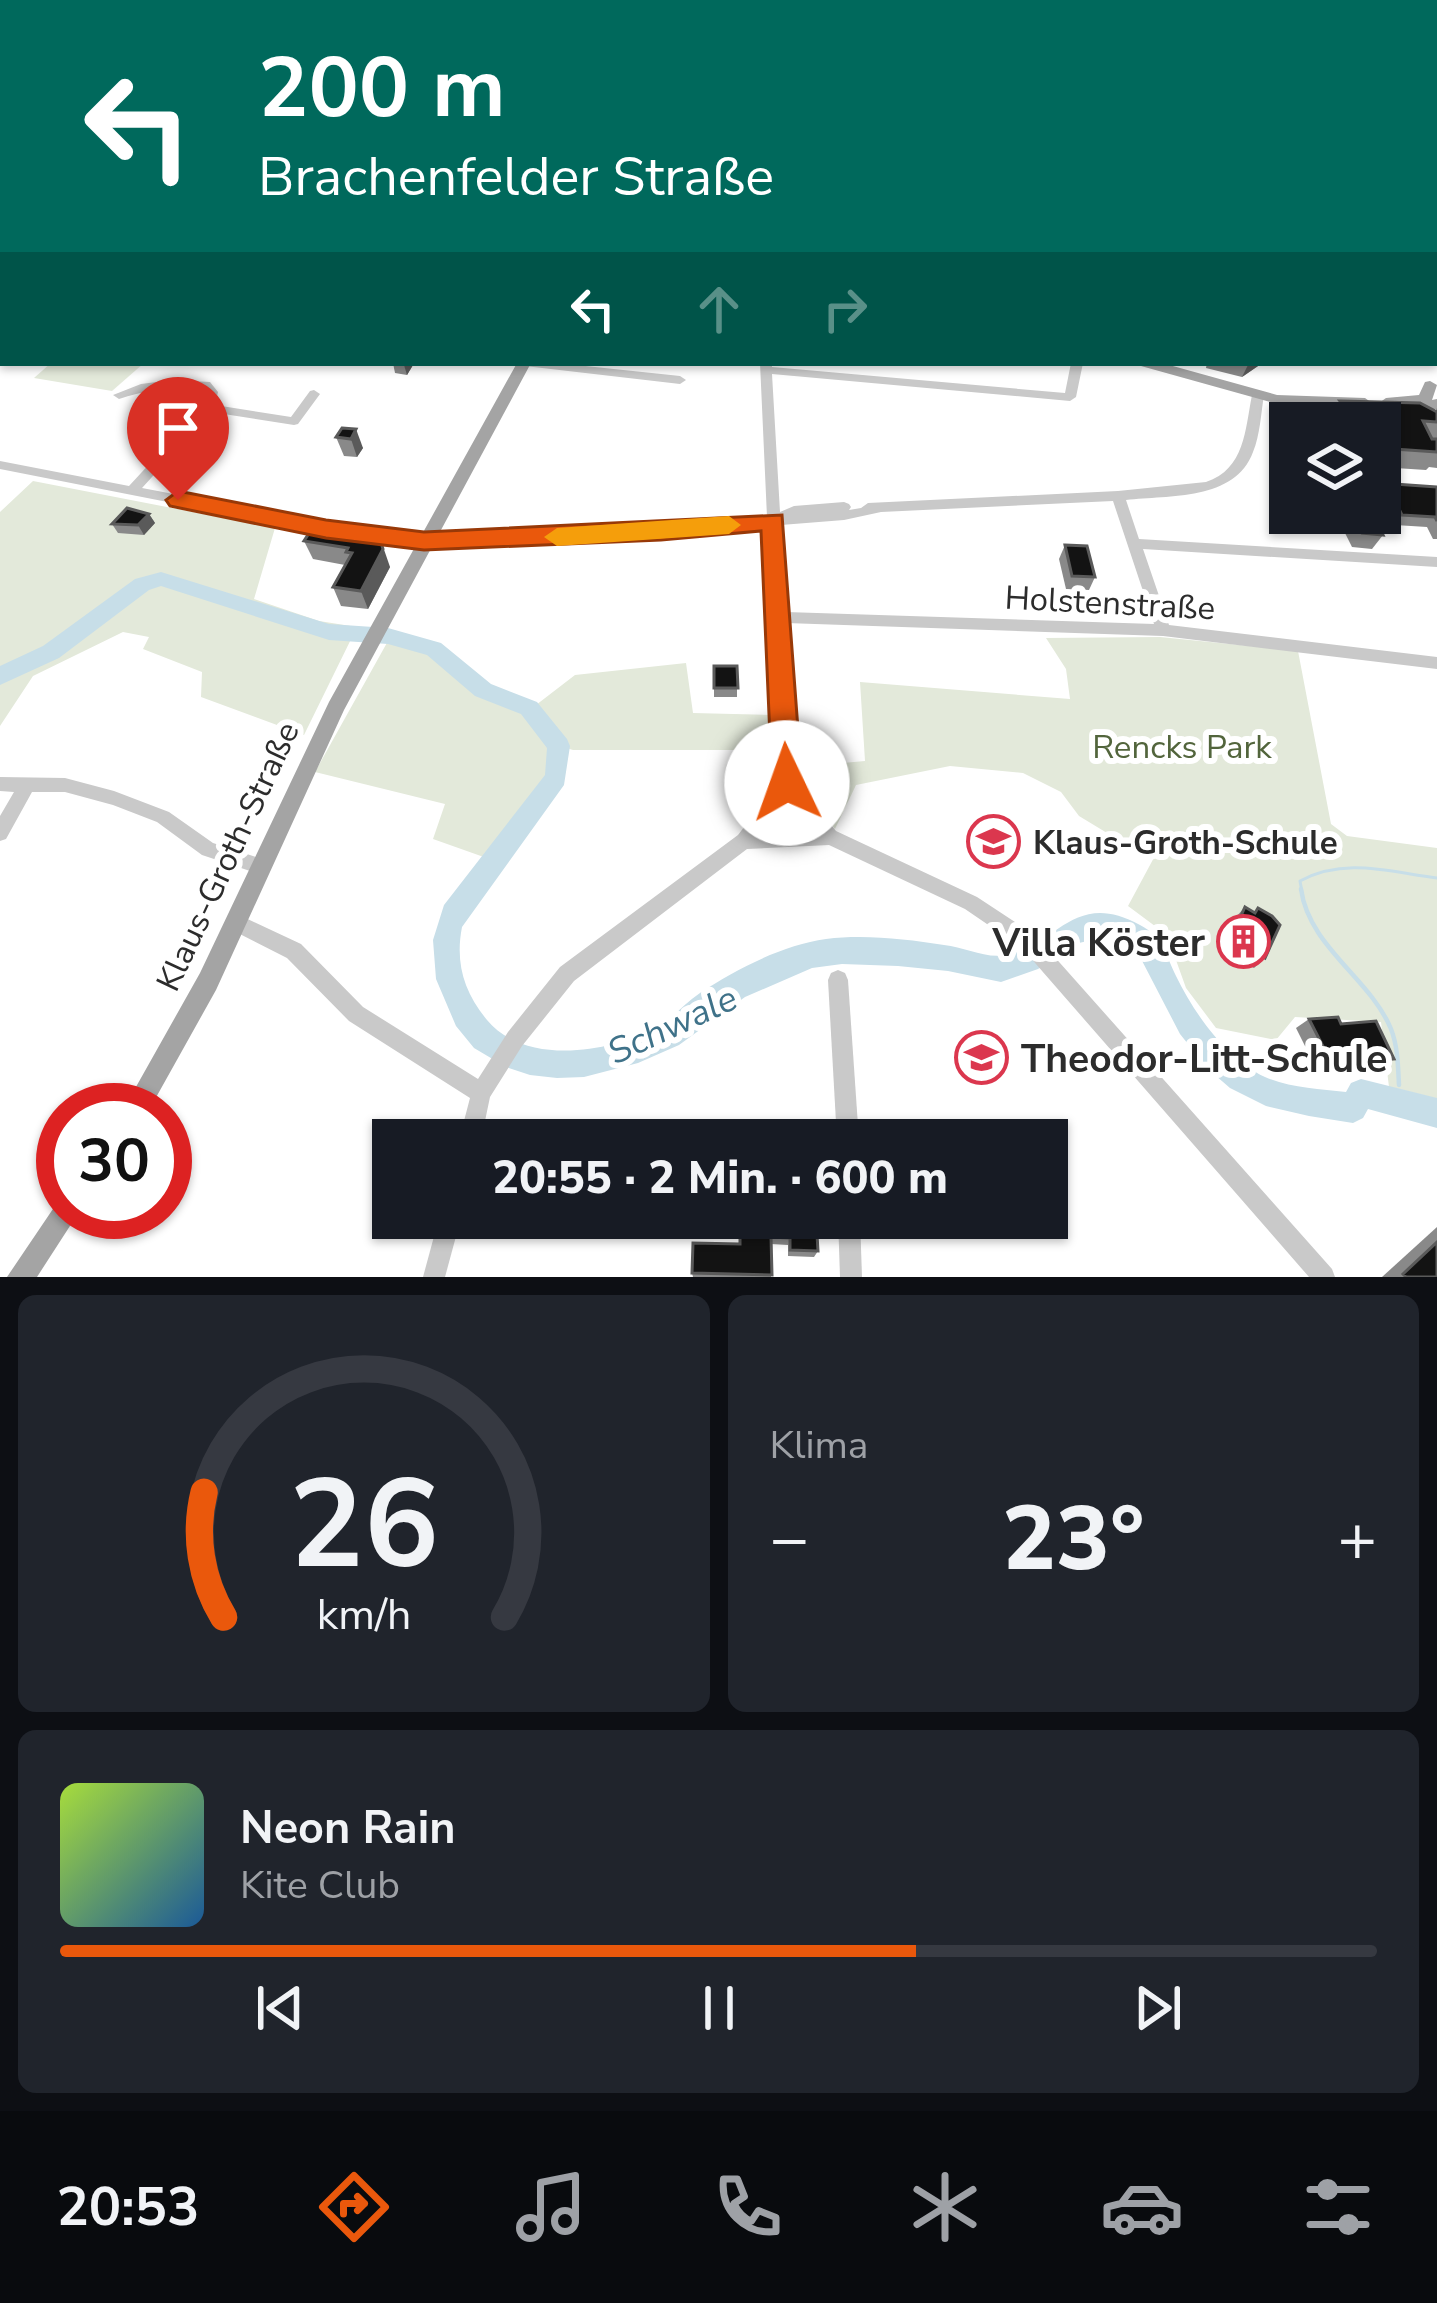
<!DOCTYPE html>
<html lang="de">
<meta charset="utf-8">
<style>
:root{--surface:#171b24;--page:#20242c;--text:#f1f3f6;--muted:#9ea1a6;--line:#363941;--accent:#ea580c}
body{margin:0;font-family:"Nunito Sans",sans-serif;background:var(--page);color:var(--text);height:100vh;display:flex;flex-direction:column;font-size:45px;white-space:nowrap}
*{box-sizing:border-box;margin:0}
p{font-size:39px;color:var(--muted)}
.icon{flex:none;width:66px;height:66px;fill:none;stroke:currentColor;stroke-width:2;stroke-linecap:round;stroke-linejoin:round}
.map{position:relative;height:1277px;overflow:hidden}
.drawer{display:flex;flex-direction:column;gap:18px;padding:18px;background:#0d0f14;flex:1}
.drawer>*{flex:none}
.banner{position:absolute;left:0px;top:0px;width:1437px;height:366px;box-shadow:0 3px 9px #0004;background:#00695c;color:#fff;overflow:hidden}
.tools{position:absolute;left:1269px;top:402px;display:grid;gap:24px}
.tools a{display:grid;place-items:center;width:132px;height:132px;border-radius:0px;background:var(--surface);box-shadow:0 3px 9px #0004;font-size:60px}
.speed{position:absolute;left:36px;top:1083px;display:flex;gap:24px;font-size:60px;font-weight:700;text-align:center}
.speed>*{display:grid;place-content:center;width:156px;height:156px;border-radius:50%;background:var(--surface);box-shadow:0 3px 9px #0004;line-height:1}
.speed .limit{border:18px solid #d22;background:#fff;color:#111}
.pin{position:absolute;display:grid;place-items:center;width:102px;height:102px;color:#fff;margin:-123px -51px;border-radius:50% 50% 50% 0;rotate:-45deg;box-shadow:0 0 12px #0007}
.pin .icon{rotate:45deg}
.me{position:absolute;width:132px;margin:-66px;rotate:357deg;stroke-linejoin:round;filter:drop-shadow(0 0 9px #0008)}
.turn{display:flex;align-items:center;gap:42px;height:252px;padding:0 60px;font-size:54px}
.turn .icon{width:156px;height:156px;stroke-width:2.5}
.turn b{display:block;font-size:84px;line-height:102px}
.lanes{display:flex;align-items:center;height:114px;padding:0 60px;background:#0003;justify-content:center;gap:60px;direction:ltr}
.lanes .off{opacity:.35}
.big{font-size:90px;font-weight:800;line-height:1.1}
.drawer .card{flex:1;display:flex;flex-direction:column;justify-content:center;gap:18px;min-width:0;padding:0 42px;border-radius:18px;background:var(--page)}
.drawer .dial{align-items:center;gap:0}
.dial svg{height:312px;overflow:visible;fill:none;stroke:var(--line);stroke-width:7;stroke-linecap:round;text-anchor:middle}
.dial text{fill:var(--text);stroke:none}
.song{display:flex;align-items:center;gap:36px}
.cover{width:144px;height:144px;border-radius:18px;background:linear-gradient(135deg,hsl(80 70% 55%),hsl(210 70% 35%))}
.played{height:12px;border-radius:6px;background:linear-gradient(90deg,var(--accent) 65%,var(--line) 65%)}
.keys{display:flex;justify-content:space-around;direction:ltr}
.heat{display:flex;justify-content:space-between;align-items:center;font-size:66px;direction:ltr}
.drawer .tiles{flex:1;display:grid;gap:18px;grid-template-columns:1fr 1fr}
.card:last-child{grid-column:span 2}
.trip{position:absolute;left:372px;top:1119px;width:696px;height:120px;border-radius:0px;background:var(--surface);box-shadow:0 3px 9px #0004;font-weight:800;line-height:120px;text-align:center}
.dock{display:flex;height:192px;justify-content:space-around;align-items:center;background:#090b0e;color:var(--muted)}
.dock .icon{width:84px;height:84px}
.dock .active{color:var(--accent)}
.dock b{font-size:54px;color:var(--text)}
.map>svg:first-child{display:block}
.green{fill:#e3e9da}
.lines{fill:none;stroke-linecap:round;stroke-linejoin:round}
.stream-far1{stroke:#c7dee8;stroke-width:3}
.stream{stroke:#c7dee8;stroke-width:4.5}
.river{fill:#c7dee8;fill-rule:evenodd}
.minor{fill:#c9c9c9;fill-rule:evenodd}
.major{fill:#a4a4a4;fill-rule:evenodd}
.wall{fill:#898989}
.shaded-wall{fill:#5a5a5a}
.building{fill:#131313;stroke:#5a5a5a;stroke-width:3}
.route{fill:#ea580c;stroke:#983908;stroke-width:3}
.slow{fill:#f59e0b}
.labels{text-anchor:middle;stroke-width:12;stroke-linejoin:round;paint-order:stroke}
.street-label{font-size:33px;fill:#2c2c2c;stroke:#fff}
.park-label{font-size:33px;fill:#52653c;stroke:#fff}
.poi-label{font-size:33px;font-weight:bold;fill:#2c2c2c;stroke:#fff;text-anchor:start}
.water-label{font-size:36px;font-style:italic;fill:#3f7289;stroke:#fff}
.near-poi-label{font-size:39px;font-weight:bold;fill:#2c2c2c;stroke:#fff;text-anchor:end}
</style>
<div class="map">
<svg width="1437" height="1277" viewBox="0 0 1437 1277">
<rect width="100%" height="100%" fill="#fff"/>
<!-- green -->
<g class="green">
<path d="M127,0h513l-519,3z"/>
<path d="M51,363h93l-32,28 -78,-13z"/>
<path d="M33,481l242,47 -21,71 65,22 38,6 -53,108 -103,-38 1,-25 -59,-23 6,-12 -26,-5 -90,44 -33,50v-214z"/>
<path d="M393,632l49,16 45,40 49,17 39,-30 111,-12 7,50 78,2 -1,35h-197l-14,-4 -3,32 -61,83 -62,-22 12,-35 -130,-32z"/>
<path d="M1160,637l138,14 33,173 16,12 90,12v258l-48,-19 -8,-65 -86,-5 -19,23 -60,-12 -30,-40 -19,-53 -39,-29 29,-54 -12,4 -66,-40 -18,-24 -38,-19 -73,-7 -94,19 -21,44 -36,-46 -1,-16 67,-6 -5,-79 210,17 -4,-30 -20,-31z"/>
</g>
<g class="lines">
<!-- stream-far1 -->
<path class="stream-far1" d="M1302,892l-2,-11c45,-24 89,-9 137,-3"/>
<!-- stream -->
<path class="stream" d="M1301,889c8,58 69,89 90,140 7,18 7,38 8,56"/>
<!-- river -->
<path class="river" d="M161,572l168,52 59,4 53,15 50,41 46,18 30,37 3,7 -6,39 -102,142c-7,36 2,65 25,93 38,46 123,33 170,7 16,-9 28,-24 43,-34 36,-24 83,-48 126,-54 38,-5 80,0 118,6 21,2 41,14 62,10 52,-11 69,-66 134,-30 22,11 26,30 36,51 18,37 50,83 89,101 25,11 54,12 81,15l5,-9 10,-4 76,19v30l-69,-19 -5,9 -10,5 -44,-7 -43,-10 -36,-18 -22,-19 -28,-35 -41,-79 -23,-16 -16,-1 -21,5 -41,26 -37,13 -53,-11 -50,-5 -56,-2 -30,4 -67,29 -66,48 -41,18 -54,14 -27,1 -27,-3 -24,-8 -32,-19 -18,-22 -20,-47 -3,-39 11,-35 101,-130 2,-27 -26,-34 -46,-18 -48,-41 -39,-11 -59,-4 -168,-54 -12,4 -90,68 -59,27v-19l43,-20 92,-67z"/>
<!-- minor -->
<g class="minor">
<path d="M80,0h8l-3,3h-8z"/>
<path d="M782,0h14l-8,3h-14z"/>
<path d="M1078,0h8l2,3h-8z"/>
<path d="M1336,0h8l2,3h-8z"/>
<rect x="0" y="37" width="3" height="5"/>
<rect x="1434" y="135" width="3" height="6"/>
<path d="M3,151v7l-3,1v-7z"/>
<path d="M1434,181l3,1v9l-3,-1z"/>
<path d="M3,267v7l-3,1v-7z"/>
<path d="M519,363h38l123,13 6,4 -6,4 -155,-18z"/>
<path d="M760,363h12v4l293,26 6,-30h12l-7,34 -6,4 -298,-27 8,138 14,-6 50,-4 5,2 2,3 -2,3 12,-2 7,-5 250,-12 88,-9c39,-13 39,-52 46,-87l6,-4 6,4c-3,18 -4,40 -11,57 -18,49 -84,43 -127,48l13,39 298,18v10l-294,-18 26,76 268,32v12l-274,-33 -377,-13 9,158 41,50 141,66 59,39 296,333 3,8h-26l-287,-329 -57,-39 -136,-64 -82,4 -173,132 -52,65 -32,51 -9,43h-22l11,-42 -121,-77 -62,-63 -57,-29 -2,-6 2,-6 7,-3 64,30 62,63 115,72 30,-47 52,-65 178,-132 41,-54 -12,-255c-114,8 -228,25 -343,19 -21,-1 -55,1 -72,-11l7,-5c140,16 269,-3 408,-12zM1113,501l41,123 -368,-12 -5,-87 63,-5 37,-8zM787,796l27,34 -53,2z"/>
<path d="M1418,363h13l-6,3z"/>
<path d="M172,380l38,2 8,10 -3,13 76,12 19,-26 4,-1 6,4 -22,30 -4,1 -83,-13 -69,76 188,36 5,2 2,3 -2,3 -5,2 -330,-65v-8l129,25 73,-79 4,-15 -4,-4c-29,-2 -55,2 -83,11l-6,-4 28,-11z"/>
<path d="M0,777l65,1 49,13 55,21 44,31 55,18 3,6 -3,6 -6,2 -60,-20 -45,-33 -44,-17 -48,-13h-33l-26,47 -6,2v-25l14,-24 -14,-1z"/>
<path d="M838,970l7,3 3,7 11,160h-22l-9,-160 3,-7z"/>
<path d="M439,1218h22l-16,59h-22z"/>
<path d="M838,1218h22l2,59h-22z"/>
</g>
<!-- major -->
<g class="major">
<path d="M968,0h9l2,3h-9z"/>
<path d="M1434,51l3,1v6l-3,-1z"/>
<rect x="0" y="73" width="3" height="6"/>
<path d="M1437,320v46l-6,-3h3v-42z"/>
<path d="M517,363h14l-187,347 -128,280 -67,120h-26l77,-137 129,-271z"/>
<path d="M1139,363h23l115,32 88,3 7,5 -7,5 -88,-4 -136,-38z"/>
<path d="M1430,381l7,4 -5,15 5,-1v10c-20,0 -37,0 -56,-3l-2,-3 7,-5 33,-3 6,-13z"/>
<path d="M63,1200v12h16l-42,65h-30l50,-74z"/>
</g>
</g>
<!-- wall -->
<g class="wall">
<path d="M393,363h19l1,2 -6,10 -12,-2z"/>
<path d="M1207,363h53l-2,3 -16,11 -36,-9z"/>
<path d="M1340,401l95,10 2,-3v60l-8,-1 -3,3 -46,-3v-44h-48l-3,-4z"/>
<path d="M342,428l21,20 -6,9 -13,-1 -8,-19z"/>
<path d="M1380,483l57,4v52h-4l-6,-12 -32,-2 -5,-10 -26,-2h16z"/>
<path d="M149,514l6,9 -11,12 -26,-2 -6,-9z"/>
<path d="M1353,516l30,19 -11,14 -20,-2 -9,-18z"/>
<path d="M317,521l73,46 -22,42 -27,-3 -8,-19 12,-22 -32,-6 -9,-18z"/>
<path d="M1065,545l30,32 -6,13 -23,-1 -7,-30z"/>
<rect x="714" y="666" width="23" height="31"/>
<path d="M1245,907l9,5 4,-4 7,50 -11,10 -34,-20 15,-30z"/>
<path d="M1309,1019l32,5 53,35 -15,9 -61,4 -22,-44z"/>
<path d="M719,1218h97l2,33 -4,6 -26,-1v-11l-17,-1v33h-78l-1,-4 48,-29 -1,-14h-20z"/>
<path d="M1437,1227v50h-55z"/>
</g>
<!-- shaded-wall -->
<g class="shaded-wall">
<path d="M406,363h6l1,2 -6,10 -3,-10z"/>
<path d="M1249,363h11l-2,3 -16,11z"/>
<path d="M356,429l7,19 -6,9 -6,-18z"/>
<path d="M149,514l6,9 -11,12 -6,-10z"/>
<path d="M378,532l12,35 -22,42 -7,-18z"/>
</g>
<!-- building -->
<g class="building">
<path d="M1340,401l80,2 17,9v10l-14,-1 9,18h5v13l-57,-4v-13l16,1 -9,-18 -36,-3z"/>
<path d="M342,428l14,1 -5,10 -15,-2z"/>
<path d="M1380,483l57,4v34l-2,-4 -33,-2 -5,-10 -17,-2z"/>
<path d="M127,508l22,6 -11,11 -26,-1z"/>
<path d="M1353,516l21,1 9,18 -21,-2z"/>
<path d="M317,521l61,11 5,17 -22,42 -28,-4 19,-34 -6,-1 2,-4 -44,-7z"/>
<path d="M1065,545l22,1 8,31 -23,-1z"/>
<path d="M714,666h23l1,22h-24z"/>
<path d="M1245,907l10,6 3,-5 14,8 8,9 -15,33 -34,-20z"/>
<path d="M1338,1017l3,7 35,-3 18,38 -62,5 -23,-45z"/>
<path d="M719,1218h97l2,33 -28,-1v-12l-19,-1 1,38 -80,-2 1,-30 47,1v-21h-21z"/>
<path d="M1437,1242v35h-31l-3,-3z"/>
</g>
<!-- route -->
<path class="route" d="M178,491l148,29 98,12 358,-17 20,268 -4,10 -11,4 -11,-4 -4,-10 -11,-252 -100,9 -237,10 -98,-12 -156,-32 -4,-6z"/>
<!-- slow -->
<path class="slow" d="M729,516l12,9 -12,9 -172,12 -13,-9 13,-9z"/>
<!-- icons -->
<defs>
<symbol id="school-ring" viewBox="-11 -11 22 22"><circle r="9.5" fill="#fff" stroke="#db374e" stroke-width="1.5"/><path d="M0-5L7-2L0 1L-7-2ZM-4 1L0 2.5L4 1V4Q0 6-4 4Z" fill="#db374e"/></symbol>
<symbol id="building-ring" viewBox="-11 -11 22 22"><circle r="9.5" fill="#fff" stroke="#db374e" stroke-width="1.5"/><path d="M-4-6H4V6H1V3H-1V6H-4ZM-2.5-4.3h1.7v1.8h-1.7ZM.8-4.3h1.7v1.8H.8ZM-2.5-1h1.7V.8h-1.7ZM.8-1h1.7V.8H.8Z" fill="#db374e"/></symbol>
</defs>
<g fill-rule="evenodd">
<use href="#school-ring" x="964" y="812" width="59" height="59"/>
<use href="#building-ring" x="1214" y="912" width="59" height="59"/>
<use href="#school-ring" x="952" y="1028" width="59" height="59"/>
</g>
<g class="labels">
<!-- street labels -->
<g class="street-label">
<text transform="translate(1110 602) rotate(3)" y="12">Holstenstraße</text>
<text transform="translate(227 856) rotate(-65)" y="12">Klaus-Groth-Straße</text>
</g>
<!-- park labels -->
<g class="park-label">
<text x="1182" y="758">Rencks Park</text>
</g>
<!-- poi labels -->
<g class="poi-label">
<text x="1033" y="854">Klaus-Groth-Schule</text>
</g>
<!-- water labels -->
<g class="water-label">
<text transform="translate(672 1024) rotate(-25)" y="13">Schwale</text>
</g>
<!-- near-poi labels -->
<g class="near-poi-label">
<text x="1205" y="956">Villa Köster</text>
<text x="1021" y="1072" text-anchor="start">Theodor-Litt-Schule</text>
</g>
</g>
</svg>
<div class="tools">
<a><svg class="icon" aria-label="layers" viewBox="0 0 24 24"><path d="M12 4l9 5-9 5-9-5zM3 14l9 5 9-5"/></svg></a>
</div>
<div class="speed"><div class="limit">30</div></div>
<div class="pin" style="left:178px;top:500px;background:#d93025"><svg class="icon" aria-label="arrive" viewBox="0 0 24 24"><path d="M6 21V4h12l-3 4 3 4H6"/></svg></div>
<svg class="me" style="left:787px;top:783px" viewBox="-20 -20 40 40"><circle r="19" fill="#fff"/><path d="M0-13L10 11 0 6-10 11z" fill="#ea580c"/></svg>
<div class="trip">20:55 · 2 Min. · 600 m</div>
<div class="banner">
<div class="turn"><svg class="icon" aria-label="left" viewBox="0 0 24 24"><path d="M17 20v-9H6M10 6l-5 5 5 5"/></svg><div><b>200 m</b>Brachenfelder Straße</div></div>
<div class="lanes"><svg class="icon" aria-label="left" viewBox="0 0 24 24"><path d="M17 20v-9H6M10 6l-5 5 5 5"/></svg><svg class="icon off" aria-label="ahead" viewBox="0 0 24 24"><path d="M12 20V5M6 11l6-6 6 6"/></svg><svg class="icon off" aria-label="right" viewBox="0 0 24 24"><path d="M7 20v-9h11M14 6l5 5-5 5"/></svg></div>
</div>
</div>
<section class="drawer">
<div class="tiles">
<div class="card dial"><svg viewBox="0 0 100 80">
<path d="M14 69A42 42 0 1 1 86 69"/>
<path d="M14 69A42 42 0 0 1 9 37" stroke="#ea580c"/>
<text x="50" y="56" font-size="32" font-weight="700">26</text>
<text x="50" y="72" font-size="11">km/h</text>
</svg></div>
<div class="card"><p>Klima</p>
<div class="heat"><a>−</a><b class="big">23°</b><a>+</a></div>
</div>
<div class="card">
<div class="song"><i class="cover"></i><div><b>Neon Rain</b><p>Kite Club</p></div></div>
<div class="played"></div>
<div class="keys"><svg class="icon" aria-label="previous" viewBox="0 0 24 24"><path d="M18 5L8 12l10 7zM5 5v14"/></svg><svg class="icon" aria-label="pause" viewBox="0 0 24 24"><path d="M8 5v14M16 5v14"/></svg><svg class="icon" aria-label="next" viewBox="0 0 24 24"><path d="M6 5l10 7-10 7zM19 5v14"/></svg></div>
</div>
</div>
</section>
<nav class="dock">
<b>20:53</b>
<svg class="icon active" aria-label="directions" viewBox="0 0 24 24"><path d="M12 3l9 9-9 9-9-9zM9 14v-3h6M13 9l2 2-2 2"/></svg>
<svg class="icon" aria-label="music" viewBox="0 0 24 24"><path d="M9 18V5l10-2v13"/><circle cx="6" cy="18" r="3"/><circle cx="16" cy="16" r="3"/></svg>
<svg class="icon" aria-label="phone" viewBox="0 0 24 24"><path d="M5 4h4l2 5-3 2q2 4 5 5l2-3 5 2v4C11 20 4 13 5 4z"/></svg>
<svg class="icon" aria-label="climate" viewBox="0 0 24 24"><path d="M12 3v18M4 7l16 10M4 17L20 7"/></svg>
<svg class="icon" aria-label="car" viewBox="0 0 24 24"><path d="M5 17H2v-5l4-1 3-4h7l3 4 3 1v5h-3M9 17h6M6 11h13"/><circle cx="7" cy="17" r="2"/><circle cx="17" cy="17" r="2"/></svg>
<svg class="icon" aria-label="filters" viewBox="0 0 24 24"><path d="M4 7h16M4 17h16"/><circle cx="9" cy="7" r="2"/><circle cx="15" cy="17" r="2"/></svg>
</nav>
